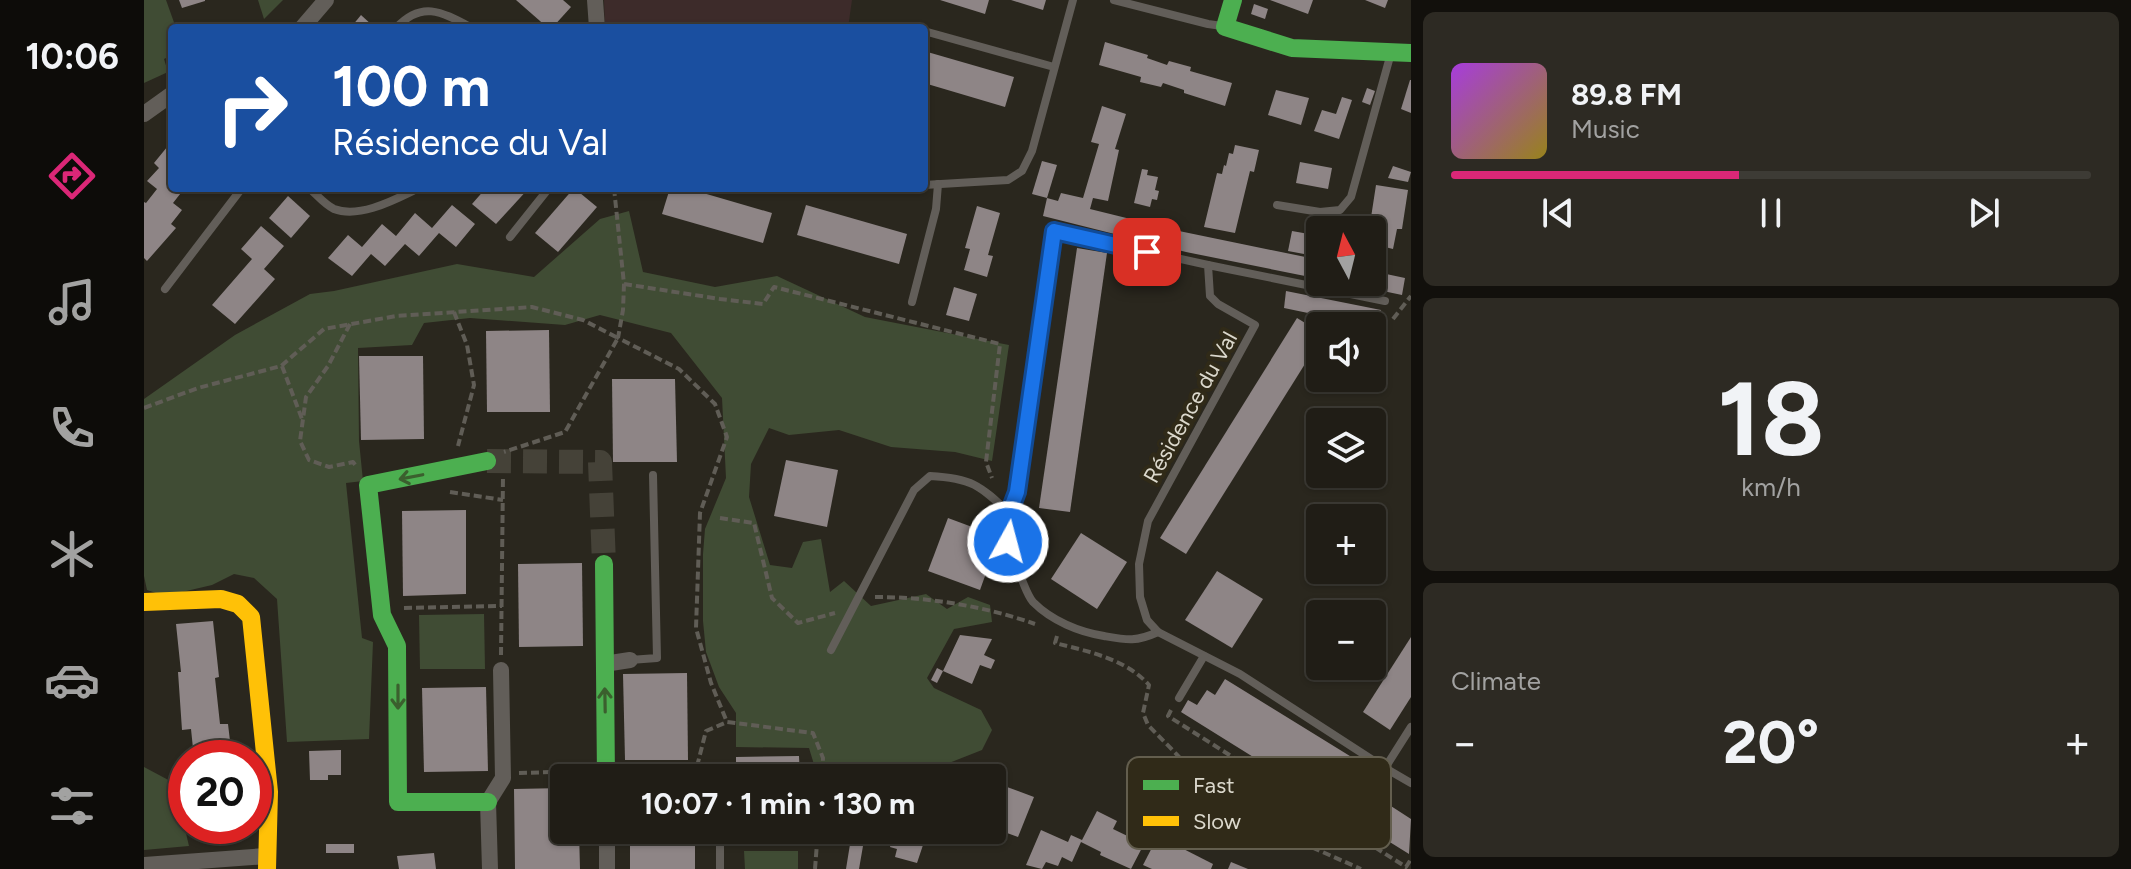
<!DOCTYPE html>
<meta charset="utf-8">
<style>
:root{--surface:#201d16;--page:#2d2a23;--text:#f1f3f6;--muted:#a2a2a1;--line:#3d3b35;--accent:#db2777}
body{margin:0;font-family:Figtree,sans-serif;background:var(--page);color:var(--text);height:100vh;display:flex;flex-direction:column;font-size:30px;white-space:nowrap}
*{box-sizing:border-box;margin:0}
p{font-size:26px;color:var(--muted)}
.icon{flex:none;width:44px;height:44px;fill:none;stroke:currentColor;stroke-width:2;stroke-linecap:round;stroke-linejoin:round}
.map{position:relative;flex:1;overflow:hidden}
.sheet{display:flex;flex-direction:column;gap:12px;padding:12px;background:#12100c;width:720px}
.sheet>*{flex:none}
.banner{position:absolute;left:24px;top:24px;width:760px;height:168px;border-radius:8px;box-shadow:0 2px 6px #0004,0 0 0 2px var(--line);background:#1a4fa0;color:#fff;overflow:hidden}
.needle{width:52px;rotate:353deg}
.buttons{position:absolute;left:1162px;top:216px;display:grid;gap:16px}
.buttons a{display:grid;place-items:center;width:80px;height:80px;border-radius:8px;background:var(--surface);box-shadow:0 2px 6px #0004,0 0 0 2px var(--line);font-size:40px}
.speed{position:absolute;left:24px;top:740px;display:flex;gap:16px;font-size:40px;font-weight:700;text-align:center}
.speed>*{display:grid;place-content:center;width:104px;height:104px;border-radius:50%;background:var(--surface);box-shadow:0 2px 6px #0004,0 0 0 2px var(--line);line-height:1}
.speed .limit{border:12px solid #d22;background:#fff;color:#111}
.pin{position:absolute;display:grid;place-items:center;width:68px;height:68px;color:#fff;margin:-34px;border-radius:16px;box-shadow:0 4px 12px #0006}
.me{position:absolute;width:88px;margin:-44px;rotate:7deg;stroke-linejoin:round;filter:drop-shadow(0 0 6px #0008)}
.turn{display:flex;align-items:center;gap:28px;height:168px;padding:0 32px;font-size:36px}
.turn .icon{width:104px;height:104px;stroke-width:2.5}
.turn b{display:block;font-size:56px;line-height:68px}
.big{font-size:60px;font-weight:700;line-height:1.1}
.sheet .card{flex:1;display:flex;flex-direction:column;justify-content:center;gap:12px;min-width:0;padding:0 28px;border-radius:12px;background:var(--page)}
.sheet .dial{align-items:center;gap:0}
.dial b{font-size:104px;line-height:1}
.song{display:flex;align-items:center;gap:24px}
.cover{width:96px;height:96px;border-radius:12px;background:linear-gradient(135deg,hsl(280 70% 55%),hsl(50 70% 35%))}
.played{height:8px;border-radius:4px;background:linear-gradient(90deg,var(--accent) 45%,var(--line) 45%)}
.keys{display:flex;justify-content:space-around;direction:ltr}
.heat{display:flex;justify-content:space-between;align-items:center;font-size:44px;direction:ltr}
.trip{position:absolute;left:406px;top:764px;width:456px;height:80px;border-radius:8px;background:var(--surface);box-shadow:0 2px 6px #0004,0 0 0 2px var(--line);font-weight:700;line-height:80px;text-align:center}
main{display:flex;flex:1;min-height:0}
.tab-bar{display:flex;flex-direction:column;width:144px;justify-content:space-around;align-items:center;background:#0d0c09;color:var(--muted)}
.tab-bar .icon{width:56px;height:56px}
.tab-bar .on{color:var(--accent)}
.tab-bar b{font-size:36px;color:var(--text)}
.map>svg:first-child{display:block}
.education{fill:#3d2b2a}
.green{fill:#404c34}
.building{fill:#8e8586}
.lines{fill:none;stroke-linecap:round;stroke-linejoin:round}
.secondary-tunnel{stroke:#454238;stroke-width:24;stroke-dasharray:24 12;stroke-linecap:butt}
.path{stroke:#605d56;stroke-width:4;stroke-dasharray:8 4;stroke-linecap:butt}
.lane{stroke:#625e59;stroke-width:8}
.street{stroke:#625e59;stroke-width:16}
.fast{stroke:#4caf50;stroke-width:18}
.slow{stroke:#ffc107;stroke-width:18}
.oneway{stroke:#3b5f2e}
.route-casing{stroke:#114b97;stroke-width:20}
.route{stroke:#1a73e8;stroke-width:14}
.labels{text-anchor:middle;stroke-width:8;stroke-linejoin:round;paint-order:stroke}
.street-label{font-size:22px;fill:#dbd8cc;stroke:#302a18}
.key{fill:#302a18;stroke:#635e4e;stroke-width:2}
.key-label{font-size:22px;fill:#dbd8cc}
</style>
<main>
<nav class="tab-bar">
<b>10:06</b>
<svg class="icon on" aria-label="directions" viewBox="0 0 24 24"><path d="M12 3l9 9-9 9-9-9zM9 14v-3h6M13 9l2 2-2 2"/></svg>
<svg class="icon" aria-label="music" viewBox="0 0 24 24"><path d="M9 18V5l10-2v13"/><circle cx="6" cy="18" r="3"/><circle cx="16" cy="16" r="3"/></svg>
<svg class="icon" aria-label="phone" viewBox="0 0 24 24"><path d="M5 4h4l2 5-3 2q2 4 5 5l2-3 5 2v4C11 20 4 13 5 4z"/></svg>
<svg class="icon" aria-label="climate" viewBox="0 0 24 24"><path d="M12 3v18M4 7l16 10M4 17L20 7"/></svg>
<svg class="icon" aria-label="car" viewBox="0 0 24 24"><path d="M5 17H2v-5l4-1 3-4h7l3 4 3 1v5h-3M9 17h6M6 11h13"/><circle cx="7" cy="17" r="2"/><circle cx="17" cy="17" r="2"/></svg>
<svg class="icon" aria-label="filters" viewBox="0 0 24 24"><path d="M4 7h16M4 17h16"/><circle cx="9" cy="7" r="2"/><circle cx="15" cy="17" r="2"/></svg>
</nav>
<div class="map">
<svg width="1267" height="869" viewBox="0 0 1267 869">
<rect width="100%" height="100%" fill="#2a271e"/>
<!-- education -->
<path class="education" d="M460,0h248l-4,28h-243z"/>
<!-- green -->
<g class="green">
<path d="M0,0h22l10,28h-4v27l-8,4 4,13 -24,11z"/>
<path d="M114,0h25l-19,19z"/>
<path d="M485,211l14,61 72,15 62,-11 88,41 144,28 -17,116 -37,-9 -64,-5 -52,-17 -50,5 -20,-7 -18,36 -2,33 21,68 22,3 11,-26 18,-3 9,53 14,-11 27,25 55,-12 21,15 21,-12 22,8 2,17 -38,7 -27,49 7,10 47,22 11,20 -10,20 -33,13 -33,1 -21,14h-79v-7l-7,-23 -73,-1v-34l-17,-26 -13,-35 -3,-31v-67l2,-25 21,-51 -4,-80 -51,-65 -71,-18 -35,10 -95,-7 -46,5 -12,22 -54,3 1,93 4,40 -17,2 16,155 11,4 -4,97 -82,3 -10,-143 -23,-21 -20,-4 -22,11 -47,11 -18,-6 -3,-14v-177l91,-64 75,-41 24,-3 123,-27 77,13 66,-58z"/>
<path d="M340,614l1,55h-65l-1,-54z"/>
<path d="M0,767l30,16 15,63 -45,4z"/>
<path d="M654,851v18h-53l-1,-18z"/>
</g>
<!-- building -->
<g class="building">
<path d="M35,0h26v1l-23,7z"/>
<path d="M372,0h47l8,7 -19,21h-4z"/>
<path d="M796,0h49l-4,14z"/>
<path d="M867,0h35l-3,10z"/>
<path d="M1126,0h43l-5,14z"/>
<path d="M1221,0h23l-3,8z"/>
<path d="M1110,4l14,5 -3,10 -14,-5z"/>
<path d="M217,15l12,11 -2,2h-17l-2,-2z"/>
<path d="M961,42l43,13 -1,3 20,7 2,-4 22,6 -1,4 42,12 -7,23 -41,-13v-3l-21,-7 -2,4 -21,-5 1,-5 -42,-12z"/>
<path d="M780,51l90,26 -9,30 -81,-24z"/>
<path d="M1266,80h1v33l-10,-4z"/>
<path d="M1223,88l8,3 -5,14 -8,-3z"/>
<path d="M1132,90l33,8 -8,27 -33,-10z"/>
<path d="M1198,97l10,3 -13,39 -25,-8 8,-21 14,4z"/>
<path d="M958,106l24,8 -11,35 4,1 -11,51 -15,-3 -3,11 89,22 141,29v19l-134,-27 -143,-36 4,-18 11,3 3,-8 22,5 16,-54 -8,-2z"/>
<path d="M28,141v47h21l-4,5 -5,-4 -11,14 9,7 -11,14 5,4 -29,33 -3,-3v-56l2,1 11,-14 -10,-8 12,-13 -5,-5z"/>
<path d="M1091,145l24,5 -5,22 -4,-1 -15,62 -31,-6 13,-54 5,1 2,-9 2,1 3,-13 4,1z"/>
<path d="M898,161l15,4 -10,33 -15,-4z"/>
<path d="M1156,162l32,6 -4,21 -32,-6z"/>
<path d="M1249,166l18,6 -3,10 -20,-4z"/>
<path d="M998,169l6,1 -1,5 11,2 -3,13 4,1 -2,9 -5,-1 -2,8 -16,-4z"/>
<path d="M1232,185l32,5 -6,39h-5l-4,20 -8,-2 -4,17 -9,-2v-32h-8l1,-7 5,1z"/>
<path d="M342,188h43l-33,36 -24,-20z"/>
<path d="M430,188l23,19 -39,45 -23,-19z"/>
<path d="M526,188h16l86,25 -9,30 -101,-29z"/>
<path d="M144,196l22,20 -19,22 -22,-20z"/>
<path d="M308,205l23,19 -19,23 -17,-14 -20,23 -14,-12 -20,22 -14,-12 -19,22 -24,-18 20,-23 14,12 20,-23 14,12 19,-23 17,15z"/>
<path d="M662,205l101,29 -8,30 -102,-29z"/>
<path d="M833,206l23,7 -12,42 5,1 -6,21 -23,-7 6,-21 -5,-1z"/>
<path d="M117,226l23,20 -20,23 11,10 -40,45 -23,-19 40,-46 -11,-10z"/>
<path d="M1148,231l28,5v21l-32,-6z"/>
<path d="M933,248l30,5 -37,259 -31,-4z"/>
<path d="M1228,271l33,7 -3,17 -57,-12 27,-1z"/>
<path d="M810,287l23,7 -8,27 -23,-6z"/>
<path d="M1142,291l95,19 -1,18 -96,-20z"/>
<path d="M1153,318l23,14v8l-134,214 -26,-16z"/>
<path d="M405,330l1,82h-63l-1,-81z"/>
<path d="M215,356h64l1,83 -63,1z"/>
<path d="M468,379h63l2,83h-64z"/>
<path d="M642,460l52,10 -11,57 -53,-11z"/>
<path d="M322,510v84l-63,2 -1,-85z"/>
<path d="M804,518l51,19 -19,53 -52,-19z"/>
<path d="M937,533l46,29 -30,47 -46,-30z"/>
<path d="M438,563l1,83 -64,1 -1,-83z"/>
<path d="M1073,571l46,28 -31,49 -47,-28z"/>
<path d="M69,621l6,56 -4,1 5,46h8l4,34h-38l-3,-29 -9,1 -4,-58h3l-5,-48z"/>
<path d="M816,635l32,4 -8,16 11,5 -4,9 -11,-4 -8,19 -29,-13z"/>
<path d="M1267,637v60l-21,33 -27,-18z"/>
<path d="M793,668l6,3 -6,12 -6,-3z"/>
<path d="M543,673l1,87h-63l-2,-86z"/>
<path d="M1081,679l146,90 -11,17 51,33 -2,35 -228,-142 7,-12 9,5 10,-15 8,5z"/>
<path d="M342,687l2,84 -64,1 -2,-84z"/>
<path d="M197,750v25h-13v5h-18l-1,-29z"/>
<path d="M655,756l1,22h-64v-21z"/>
<path d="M810,766l30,12h-44l3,-9z"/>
<path d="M771,770l17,6 -1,2h-19z"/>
<path d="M848,781l9,3 -3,9 6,3 3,-9 27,10 -16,40 -11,-4 -4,10 -15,-6 -2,3 -21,-10h27v-13l3,1 6,-16 -6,-3 -3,8z"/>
<path d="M420,788v42h15l1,39h-65l-1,-80z"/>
<path d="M953,811l20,10 -4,8 31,15 -13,25 -31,-14 1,-3 -20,-10 -9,20 -10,-5 -4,9 -12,-4 -4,7 -16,-4 15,-35 27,12 3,-7 11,5 -1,2z"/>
<path d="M53,826h38v3l-37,4z"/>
<rect x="486" y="830" width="65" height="39"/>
<rect x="593" y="830" width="64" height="12"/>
<path d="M757,833l24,6 -8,24 -22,-6 2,-8 -7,-2 2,-7 7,2z"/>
<path d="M1014,836l55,28 -2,5h-59l-9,-4z"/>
<path d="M707,838l7,1 -1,5 6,2 -4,23h-13z"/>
<rect x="182" y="844" width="28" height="9"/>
<path d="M290,853l2,16h-37l-2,-13z"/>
<path d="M1087,862l17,7h-20z"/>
</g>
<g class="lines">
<!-- secondary-tunnel -->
<path class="secondary-tunnel" d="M343,461l113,1 4,102"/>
<!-- path -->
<g class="path">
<path d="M470,188l10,96 -1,26 -5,28 61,31 36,35 12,33 -27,76 -4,115 15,55 16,39 86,11 10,25 -1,20"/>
<path d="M480,284l96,15 43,5 11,-17 226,57 -14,118 6,16"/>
<path d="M310,312l13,33 7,40 -16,61"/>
<path d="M1249,319l18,-23"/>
<path d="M206,324l-22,42 -22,31 -6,44 9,19 20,7 24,-5 3,4"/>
<path d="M138,366l20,53"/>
<path d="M0,408l54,-20 83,-22 43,-37 72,-13 136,-9 51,13 35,18 -53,94 -61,20"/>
<path d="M306,492l53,8"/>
<path d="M576,518l34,5 18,75 26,25 37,-10"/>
<path d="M731,597c54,0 109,9 160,27"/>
<path d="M260,608l98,-2"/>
<path d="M913,636l-2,7c32,8 71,16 94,42l-6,28 5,12 41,42 84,63 88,39"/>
<path d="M357,655l2,-179"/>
<path d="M1027,710l-3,6 238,151 5,-8"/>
<path d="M483,770l41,8"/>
<path d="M375,773l67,-2"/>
<path d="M550,778l12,-47 21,-9"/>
<path d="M671,869l3,-39"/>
</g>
<!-- lane -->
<g class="lane">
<path d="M970,0l94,24 14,2"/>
<path d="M252,28c26,-28 46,-16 76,0"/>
<path d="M757,28l4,-2 6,2"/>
<path d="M780,31l130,36"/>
<path d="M780,185l84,-5 14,-9 10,-20 41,-151"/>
<path d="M165,188c7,6 16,17 25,21 26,10 62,-10 85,-21"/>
<path d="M612,188h36"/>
<path d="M1133,205l43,7 20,-2 11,-13 40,-144"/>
<path d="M910,231l154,34 2,31 8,8 37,21 -107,196 -9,43 1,33 7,23 11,12c-22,10 -31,8 -54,4 -25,-4 -52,-15 -71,-34 -5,-6 -8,-15 -11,-22 -16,-31 -17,-57 -5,-88z"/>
<path d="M366,237l39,-49"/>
<path d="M1064,265l177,36"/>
<path d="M21,289l77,-101"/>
<path d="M768,302l24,-93 2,-25"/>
<path d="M1014,632l82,42 145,94 26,15"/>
<path d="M687,650l83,-160 16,-14c41,2 50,9 79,37"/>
<path d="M486,660l27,-2 -4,-183"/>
<path d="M1035,698l25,-42"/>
<path d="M1241,768l26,-41"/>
<path d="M576,830v39"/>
</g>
<!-- street -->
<g class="street">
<path d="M451,0l2,28"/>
<path d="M158,28l24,-28"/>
<path d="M0,114l28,-20"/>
<path d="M460,664l26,-4"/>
<path d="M463,830v39"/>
<path d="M0,865l122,-9"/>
<path d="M346,869l-2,-67 15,-24 -2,-108"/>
</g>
<!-- fast -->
<g class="fast">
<path d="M1089,0l-8,27 67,21 119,5"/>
<path d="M343,461l-119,24 14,130 15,31 1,156h90"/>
<path d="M460,564l2,214"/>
</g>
<!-- slow -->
<path class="slow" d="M0,602l77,-3 17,5 13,13 18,175 -2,77"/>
</g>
<!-- one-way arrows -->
<defs><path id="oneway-shaft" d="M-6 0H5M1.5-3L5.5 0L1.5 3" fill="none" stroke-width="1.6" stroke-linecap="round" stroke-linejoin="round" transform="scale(2)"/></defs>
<g class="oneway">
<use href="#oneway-shaft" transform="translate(267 477) rotate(169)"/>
<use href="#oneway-shaft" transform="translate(254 697) rotate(90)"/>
<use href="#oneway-shaft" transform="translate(461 700) rotate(-91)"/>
</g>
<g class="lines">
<defs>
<path id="route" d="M864,542l1,-29 8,-21 37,-261 93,21"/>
</defs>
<!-- route casing -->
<use href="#route" class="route-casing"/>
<!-- route -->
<use href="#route" class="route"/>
</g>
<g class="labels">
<!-- street labels -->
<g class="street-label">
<text transform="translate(1046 407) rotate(-61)" y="8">Résidence du Val</text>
</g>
</g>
<!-- legend -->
<rect x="983" y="757" width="264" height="92" rx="12" class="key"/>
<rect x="999" y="780" width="36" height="10" fill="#4caf50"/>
<rect x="999" y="816" width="36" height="10" fill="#ffc107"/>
<g class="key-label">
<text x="1049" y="793">Fast</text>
<text x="1049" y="829">Slow</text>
</g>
</svg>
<div class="buttons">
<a><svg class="needle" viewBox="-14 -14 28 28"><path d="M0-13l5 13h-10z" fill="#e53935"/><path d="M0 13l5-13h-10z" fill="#a2a2a1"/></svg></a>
<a><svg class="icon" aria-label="sound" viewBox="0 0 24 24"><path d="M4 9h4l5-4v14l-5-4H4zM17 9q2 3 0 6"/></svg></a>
<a><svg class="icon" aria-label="layers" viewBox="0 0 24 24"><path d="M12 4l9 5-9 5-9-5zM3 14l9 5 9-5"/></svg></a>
<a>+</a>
<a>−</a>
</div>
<div class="speed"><div class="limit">20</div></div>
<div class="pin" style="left:1003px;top:252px;background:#d93025"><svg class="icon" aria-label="arrive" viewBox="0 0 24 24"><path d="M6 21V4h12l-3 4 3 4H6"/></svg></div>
<svg class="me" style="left:864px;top:542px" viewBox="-20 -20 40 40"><circle r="17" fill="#1a73e8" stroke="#fff" stroke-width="3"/><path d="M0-11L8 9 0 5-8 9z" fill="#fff"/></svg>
<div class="trip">10:07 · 1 min · 130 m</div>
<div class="banner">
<div class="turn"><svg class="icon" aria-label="right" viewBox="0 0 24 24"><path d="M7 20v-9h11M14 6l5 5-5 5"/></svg><div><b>100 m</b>Résidence du Val</div></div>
</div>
</div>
<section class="sheet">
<div class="card">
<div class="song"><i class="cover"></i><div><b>89.8 FM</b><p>Music</p></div></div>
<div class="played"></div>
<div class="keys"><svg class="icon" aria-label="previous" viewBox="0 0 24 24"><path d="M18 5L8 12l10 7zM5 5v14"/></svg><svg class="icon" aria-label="pause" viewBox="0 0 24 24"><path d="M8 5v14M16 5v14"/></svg><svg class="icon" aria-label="next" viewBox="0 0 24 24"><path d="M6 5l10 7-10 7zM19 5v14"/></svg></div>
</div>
<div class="card dial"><b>18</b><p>km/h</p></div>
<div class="card"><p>Climate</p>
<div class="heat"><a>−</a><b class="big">20°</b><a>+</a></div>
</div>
</section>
</main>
